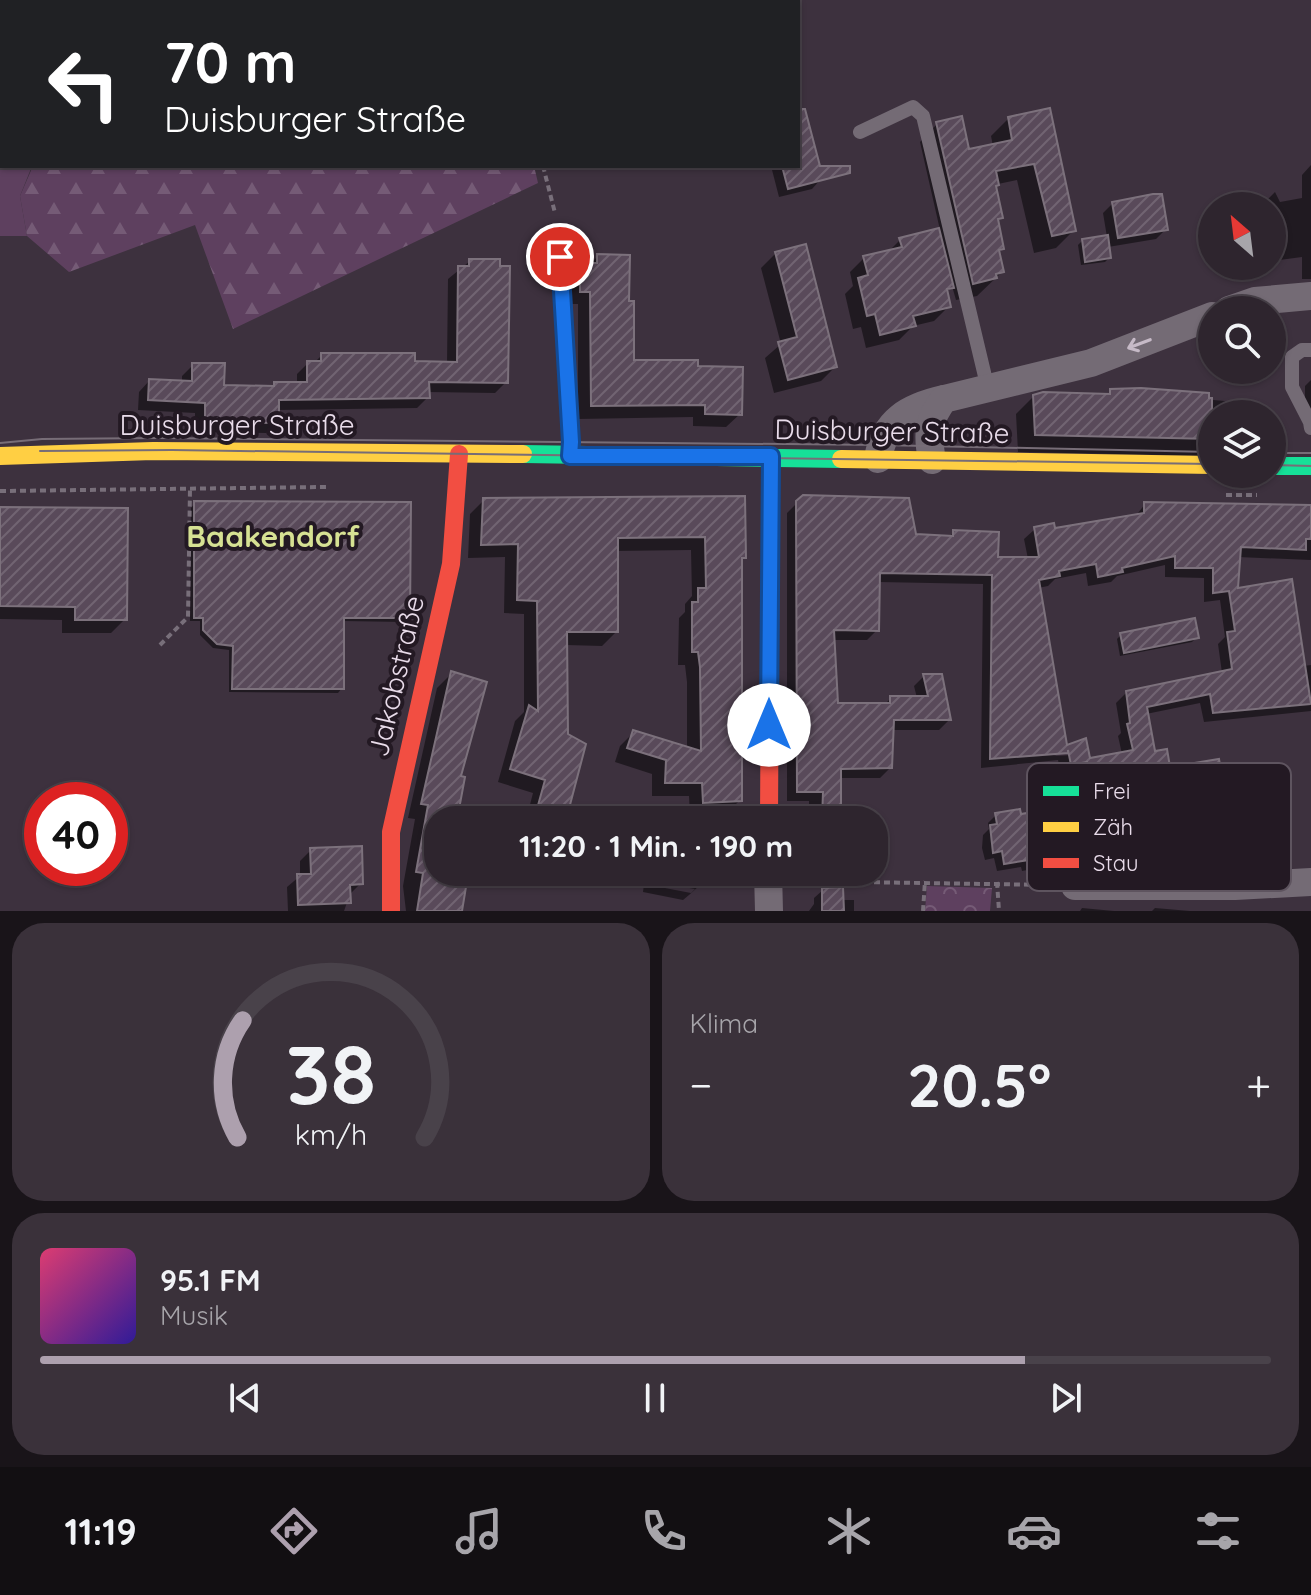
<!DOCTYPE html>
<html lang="de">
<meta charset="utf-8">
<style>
:root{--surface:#2e252e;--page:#3a313a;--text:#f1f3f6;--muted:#a7a5aa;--line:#49424a;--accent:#ada0ae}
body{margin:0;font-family:Quicksand,sans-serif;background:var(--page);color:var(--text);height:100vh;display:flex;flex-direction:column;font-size:30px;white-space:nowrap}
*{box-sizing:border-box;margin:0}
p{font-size:26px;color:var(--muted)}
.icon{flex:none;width:44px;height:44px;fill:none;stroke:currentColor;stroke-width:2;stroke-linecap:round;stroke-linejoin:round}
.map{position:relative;height:911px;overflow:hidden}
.details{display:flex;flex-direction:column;gap:12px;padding:12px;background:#191419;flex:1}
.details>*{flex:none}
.hud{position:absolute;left:0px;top:0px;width:800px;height:168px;box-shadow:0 2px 6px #0004,0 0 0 2px var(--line);background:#202124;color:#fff;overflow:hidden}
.needle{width:52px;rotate:332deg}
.controls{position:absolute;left:1198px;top:192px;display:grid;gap:16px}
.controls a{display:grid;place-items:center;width:88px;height:88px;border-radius:50%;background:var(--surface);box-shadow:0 2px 6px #0004,0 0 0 2px var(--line);font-size:40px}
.speed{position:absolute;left:24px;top:782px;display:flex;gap:16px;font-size:40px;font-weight:700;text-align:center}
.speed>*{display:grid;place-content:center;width:104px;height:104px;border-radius:50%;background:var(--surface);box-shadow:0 2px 6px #0004,0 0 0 2px var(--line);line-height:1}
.speed .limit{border:12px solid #d22;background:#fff;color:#111}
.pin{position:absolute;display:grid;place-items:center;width:68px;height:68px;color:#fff;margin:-34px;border:4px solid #fff;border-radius:50%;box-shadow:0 2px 8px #0007}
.me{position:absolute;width:88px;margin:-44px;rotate:0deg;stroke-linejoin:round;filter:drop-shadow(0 0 6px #0008)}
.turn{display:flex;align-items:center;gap:28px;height:168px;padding:0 32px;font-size:36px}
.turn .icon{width:104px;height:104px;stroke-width:2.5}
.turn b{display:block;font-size:56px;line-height:68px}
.big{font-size:60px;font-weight:700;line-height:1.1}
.details .tile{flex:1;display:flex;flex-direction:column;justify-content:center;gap:12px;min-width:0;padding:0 28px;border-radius:32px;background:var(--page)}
.details .dial{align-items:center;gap:0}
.dial svg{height:208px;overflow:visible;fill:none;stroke:var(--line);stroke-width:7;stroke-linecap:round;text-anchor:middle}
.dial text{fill:var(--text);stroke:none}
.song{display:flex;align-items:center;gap:24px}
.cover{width:96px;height:96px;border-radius:12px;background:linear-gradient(135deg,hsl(340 70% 55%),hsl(250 70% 35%))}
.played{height:8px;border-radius:4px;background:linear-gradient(90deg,var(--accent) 80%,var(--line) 80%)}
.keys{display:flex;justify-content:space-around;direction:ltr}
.heat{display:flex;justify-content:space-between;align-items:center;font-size:44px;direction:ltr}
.details .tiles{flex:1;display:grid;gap:12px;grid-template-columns:1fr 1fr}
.tile:last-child{grid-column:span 2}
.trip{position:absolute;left:424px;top:806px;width:464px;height:80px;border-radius:32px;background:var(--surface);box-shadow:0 2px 6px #0004,0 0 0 2px var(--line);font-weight:700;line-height:80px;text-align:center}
.tabs{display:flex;height:128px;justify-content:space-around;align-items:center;background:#120f12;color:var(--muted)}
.tabs .icon{width:56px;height:56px}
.tabs .active{color:var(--accent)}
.tabs b{font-size:36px;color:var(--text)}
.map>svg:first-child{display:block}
.grass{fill:#5e405f}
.forest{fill:url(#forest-firs)}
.park{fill:url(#park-crowns)}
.shadow{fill:#0007;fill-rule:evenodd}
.building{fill:url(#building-hatch);stroke:#7c717c;stroke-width:2;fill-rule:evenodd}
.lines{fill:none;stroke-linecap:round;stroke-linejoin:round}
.path{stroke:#786f7a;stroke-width:4;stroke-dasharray:6 4;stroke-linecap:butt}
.lane{stroke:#746b75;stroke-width:14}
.street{stroke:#746b75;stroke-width:28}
.fast{stroke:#16e098;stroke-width:18}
.slow{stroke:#ffcf43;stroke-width:18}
.jam{stroke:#f24e42;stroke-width:18}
.tram{stroke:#776d77;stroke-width:2}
.oneway{stroke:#c6bac7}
.route-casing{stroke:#114b97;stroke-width:20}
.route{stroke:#1a73e8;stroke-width:14}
.labels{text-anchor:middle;stroke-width:8;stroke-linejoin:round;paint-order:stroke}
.street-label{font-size:28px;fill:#e9dcea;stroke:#231923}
.neighbourhood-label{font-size:30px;font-weight:bold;fill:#d6e193;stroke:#231923}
.key{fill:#231923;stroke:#5e545f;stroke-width:2}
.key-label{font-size:22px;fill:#e9dcea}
</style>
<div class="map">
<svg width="1311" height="911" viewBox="0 0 1311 911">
<defs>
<pattern id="forest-firs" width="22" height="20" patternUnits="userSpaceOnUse" patternTransform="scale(2)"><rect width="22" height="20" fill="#5e405f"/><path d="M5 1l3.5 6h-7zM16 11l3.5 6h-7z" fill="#755b76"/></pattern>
<pattern id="park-crowns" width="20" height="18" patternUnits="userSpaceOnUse" patternTransform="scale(2)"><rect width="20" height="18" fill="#5e405f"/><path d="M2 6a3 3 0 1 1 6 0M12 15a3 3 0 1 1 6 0" fill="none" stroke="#755b76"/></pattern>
<pattern id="building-hatch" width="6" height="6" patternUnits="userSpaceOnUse" patternTransform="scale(2)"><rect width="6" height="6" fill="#594a5a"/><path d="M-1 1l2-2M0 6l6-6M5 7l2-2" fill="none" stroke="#716472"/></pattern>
</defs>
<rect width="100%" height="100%" fill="#3d313e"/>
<!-- grass -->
<path class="grass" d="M0,0h426l-424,2v164h30l-12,30 7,40h-27z"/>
<!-- forest -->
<path class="forest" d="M33,166h501l4,17 -305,146 -38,-104 -126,47 -42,-36 -7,-40z"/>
<!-- park -->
<path class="park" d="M927,886l65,2 -2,23h-65z"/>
<!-- shadow -->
<g class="shadow">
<path d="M1009,118l65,112 -18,18 -22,5 -17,-73 -19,4 -3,3 6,30 -5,4 6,28 -4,4 4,19 -25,24 -21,4 -4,-14 -7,7 4,13 -15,15 -21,5 -14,14 -33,8 -5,-21 -8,2 -8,-35 8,-8 -3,-14 14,-14 23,-5 13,-13 40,-10 -20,-88 17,-18 31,27 25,-5 -2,-10z"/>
<path d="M798,139l23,40 -9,10 -33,8 -8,-31h27z"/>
<path d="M1311,165v114h-9v-22l-30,4v-55h-11l14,-14 5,10 22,-4v-23z"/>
<path d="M1113,203l53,26 -10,10 -48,8 1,11 -4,4 -24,3 -3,-20 4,-4 25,-4 -4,-24z"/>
<path d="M776,253l59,114 -14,14 -47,12 -9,-35 16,-14 -20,-76z"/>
<path d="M598,256l29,47 5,59 64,6 44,46 -14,13 -33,-1v-9l-115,2v-115h-10v-26l13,-13h8z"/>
<path d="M470,261l28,7 8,114 -11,11 -68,-1 1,5 -11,11 -140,2v12l-11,11 -71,-1v-19l-57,-3 1,-18 10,-11 33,1v-6l11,-11 29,22 49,1 4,-4h22v-10l11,-11h6l8,-8 125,9 1,-85z"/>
<path d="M1311,380v34h-6v-28z"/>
<path d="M1111,391l114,10 2,13h-15v42l-194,-4 -2,-38 18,-18h72z"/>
<path d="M803,497l105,3 7,36 33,2 6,-6 43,2 -1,25h32l-4,-20 11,-10 17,-4 1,6 82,-14 10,-13 166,3v53l-73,-3 -2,33 54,-8 13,84 8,-1v46l-107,11 -4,-19 -54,11 8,40 11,-3 4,18 48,-8 7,39 -10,10 -47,8 -1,-10 -79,14 -10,-51 -16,3 -3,-14 -77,8 2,-184 -105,-2 -1,48 -10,10h-34l3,65h48l7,-7h26l-3,-12 10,-10h17l8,44 -10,10h-48l-1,38 -10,10h-41v35h30v7h-60v-19h-22v-288zM1165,565v12l39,1v24l16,-2 5,37 -7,7 4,29 -96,20 -10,10 5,30 -3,3 4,18 -34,6 -3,-19 -20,7 -27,-160 10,-2 7,-7 31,-6 2,13 23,-4 6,-6zM1063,752h11v3l-20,1z"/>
<path d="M743,498l1,59 -4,4v239l-14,14 -36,2 -1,-20h-37v-22l-37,-12 5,-16 14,-14 53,17v-67l-2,-17h-7l1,-47 6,-6v-8l7,-8 -1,-46 -75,1v81l-14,14 -36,-1 2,161 41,9 -1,5h-82l7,-27 -35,-11 17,-61 9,-9v-98l-20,-1 1,-56 -37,1 2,-44 14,-14z"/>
<path d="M195,503l213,115 -4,4 -62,-1v67l-4,5 -109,-1v-42l-16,-2 -13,-13v-14h-10l1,-113z"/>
<path d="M0,509l125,110 -14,14h-49v-13l-62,-1z"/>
<path d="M1121,635l75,3 -4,4 -72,14 -3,-17z"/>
<path d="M451,674l7,104 -2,35 12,2 -1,5h-29v52h20l2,39h-54l-3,-25 12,-67 -7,-1 29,-130z"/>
<path d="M996,815l24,2 63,27 -8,8 -23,5 -8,10 -22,4 -1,-4 -24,4 -3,-13 -9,2 -3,-12 1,-13 6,-6 -1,-6z"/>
<path d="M311,850l50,33 -11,11 -6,17h-56l-1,-24 13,-11v-15z"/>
<path d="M646,872h55l-2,14 -10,9 -6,5 -40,-8 1,-8 47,9 4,-4 -50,-9z"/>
<path d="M823,890l19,10h12v11h-45l5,-7v-6z"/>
<path d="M1082,908l32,3h-34z"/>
<path d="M1155,908l35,3h-38z"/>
</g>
<!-- building -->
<g class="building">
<path d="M1050,108l26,123 -24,5 -18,-72 -38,7 3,14 -3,1 7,32 -5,1 6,30 -5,1 5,22 -8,2 1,4 -24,6 -37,-162 26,-6 7,33 43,-9 -4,-23z"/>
<path d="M798,109h7l15,57h30v7l-62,16 -6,-23h16z"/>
<path d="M1153,194h9l6,36 -50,8 -6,-36z"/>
<path d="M939,228l15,60 -7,1 4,18 -38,9 3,10 -36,9 -5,-21 -8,2 -9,-38 10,-3 -5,-19 39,-9 -3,-9z"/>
<path d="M1108,235l3,23 -26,4 -3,-23z"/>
<path d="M806,244l31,123 -49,13 -10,-38 19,-5 -22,-85z"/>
<path d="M597,254l33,1 -1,46h5v59h64v6l45,1 -1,48 -37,-1v-9l-114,1 -1,-114h-10v-29h17z"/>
<path d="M469,259h31v7h10l-2,117 -79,-1 1,16 -151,2v23l-74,-1v-19l-57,-3 1,-21 43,2v-18h33l-1,22 50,1v-4h33v-21h14v-8h94v8l42,1 1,-96h11z"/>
<path d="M1141,388l68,5v5h3v41l-177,-4 -2,-40 10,-3 67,2v-5z"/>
<path d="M803,495l106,3 7,36 37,2v-6l46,2 -1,25h41l-5,-30 20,-4 1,5 89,-15v-11l167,3v34h-5v11l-65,-3 -3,41 54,-9 19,125 -98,9 -3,-19 -63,13 8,44 12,-2 3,18 49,-8 7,42 -49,8 -2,-10 -79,14 -9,-51 -16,3 -3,-15v3l-78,6 2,-184 -112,-2 -1,58 -45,-1 4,73h52v-7h38l-5,-22h19l9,46h-57l-2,48 -51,1v51h-19l1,-28h-26l-1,-291zM1175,556v12h38v25l16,-2 6,40 -8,1 5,37 -106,22 4,32 -3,1 6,26 -43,8 -4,-20 -19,7 -28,-165 21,-4 -1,-5 37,-7 2,13 25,-5 -1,-4z"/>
<path d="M745,496l1,62h-4v243l-39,2 -1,-20h-37l1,-23 -39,-12 6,-18 68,21 -1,-84 -2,-15h-6v-50h6v-14h8l-1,-51 -87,1v94h-51l1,102 18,10 -20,76h-32l11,-40 -35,-11 19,-64 9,6 -1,-110 -20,-1 1,-56 -37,1 2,-47z"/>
<path d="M194,501l217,1 -1,116h-66v71h-112l1,-43 -16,-2 -14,-14v-12h-9z"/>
<path d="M0,507l128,1 -1,112h-52v-13l-75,-1z"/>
<path d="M1195,618l4,20 -75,15 -4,-20z"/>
<path d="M451,671l36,11 -26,94 4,1 -8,43h-19v52h22l-2,8 9,1 -5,30h-45l6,-38 -7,-1 12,-67 -7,-1z"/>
<path d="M1020,809l1,5 24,-4 4,17 32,-6 4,24 -32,6 1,9 -24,4 -1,-4 -25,4 -2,-13 -9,2 -3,-28 7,-1 -2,-11z"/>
<path d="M362,846l1,38 -13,1 1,18 -53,2 -1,-31h14l-1,-26z"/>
<path d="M843,887l1,24h-22v-23z"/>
</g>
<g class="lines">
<!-- path -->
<g class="path">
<path d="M596,2l1,-2"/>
<path d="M722,2l3,-2"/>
<path d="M543,166l12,47"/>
<path d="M0,491l326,-4"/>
<path d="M1226,495h31"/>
<path d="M160,645l28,-28 2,-129"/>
<path d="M794,881l256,4"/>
<path d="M997,882l2,29"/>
<path d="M923,911l2,-30"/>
</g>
<!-- lane -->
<g class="lane">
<path d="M860,132l53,-25 10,9 65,273"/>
<path d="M558,231l12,220"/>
<path d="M1311,350h-9l-10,7v30l18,35 1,6"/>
</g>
<!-- street -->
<g class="street">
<path d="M1229,310l26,-9 56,-5"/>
<path d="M878,459c6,-39 31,-52 66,-60"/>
<path d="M932,460c-5,-25 -4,-41 12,-61l147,-36 121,-47"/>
<path d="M768,872l1,39"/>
<path d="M1075,886h160l76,-4"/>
</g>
<!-- fast -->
<g class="fast">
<path d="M523,454l318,5"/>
<path d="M1272,466h39"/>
</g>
<!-- slow -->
<g class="slow">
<path d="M0,456l153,-5 370,3"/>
<path d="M841,459l371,6"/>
</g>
<!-- jam -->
<g class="jam">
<path d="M769,820l2,-364"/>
<path d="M391,911v-79l60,-268 8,-110"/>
</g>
<!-- tram -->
<g class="tram">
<path d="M0,443l42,-4 116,-1 722,7 332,7"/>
<path d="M40,451l132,-1 1040,14"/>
<path d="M1272,453h39"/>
<path d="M1272,465l39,1"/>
</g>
</g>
<!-- one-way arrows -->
<defs><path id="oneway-shaft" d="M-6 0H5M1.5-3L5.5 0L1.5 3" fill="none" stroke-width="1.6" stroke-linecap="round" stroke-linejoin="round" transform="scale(2)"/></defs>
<use class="oneway" href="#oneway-shaft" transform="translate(1139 344) rotate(159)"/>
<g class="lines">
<defs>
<path id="route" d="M560,257l11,185 -1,14h201l-2,269"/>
</defs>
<!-- route casing -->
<use href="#route" class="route-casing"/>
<!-- route -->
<use href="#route" class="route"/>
</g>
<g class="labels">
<!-- street labels -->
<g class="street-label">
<text x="237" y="435">Duisburger Straße</text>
<text transform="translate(892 431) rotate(1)" y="10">Duisburger Straße</text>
<text transform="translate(396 676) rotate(-77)" y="10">Jakobstraße</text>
</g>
<!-- neighbourhood labels -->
<g class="neighbourhood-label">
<text x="273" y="547">Baakendorf</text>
</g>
</g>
<!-- legend -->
<rect x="1027" y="763" width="264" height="128" rx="12" class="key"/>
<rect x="1043" y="786" width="36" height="10" fill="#16e098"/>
<rect x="1043" y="822" width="36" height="10" fill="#ffcf43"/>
<rect x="1043" y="858" width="36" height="10" fill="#f24e42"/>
<g class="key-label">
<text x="1093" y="799">Frei</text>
<text x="1093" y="835">Zäh</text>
<text x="1093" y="871">Stau</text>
</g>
</svg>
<div class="controls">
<a><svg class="needle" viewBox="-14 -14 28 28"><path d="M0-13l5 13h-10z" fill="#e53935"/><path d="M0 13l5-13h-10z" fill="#a7a5aa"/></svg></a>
<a><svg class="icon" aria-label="search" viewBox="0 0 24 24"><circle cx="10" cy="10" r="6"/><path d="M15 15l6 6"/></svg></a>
<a><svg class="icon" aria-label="layers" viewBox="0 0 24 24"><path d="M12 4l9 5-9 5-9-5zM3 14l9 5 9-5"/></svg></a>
</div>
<div class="speed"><div class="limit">40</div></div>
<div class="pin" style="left:560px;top:257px;background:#d93025"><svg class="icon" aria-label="arrive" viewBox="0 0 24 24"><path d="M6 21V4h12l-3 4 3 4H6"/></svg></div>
<svg class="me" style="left:769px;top:725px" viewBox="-20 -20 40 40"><circle r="19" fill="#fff"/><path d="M0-13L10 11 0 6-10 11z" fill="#1a73e8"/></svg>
<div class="trip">11:20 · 1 Min. · 190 m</div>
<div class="hud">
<div class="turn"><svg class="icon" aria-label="left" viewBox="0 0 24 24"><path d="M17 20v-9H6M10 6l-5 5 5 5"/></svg><div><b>70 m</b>Duisburger Straße</div></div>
</div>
</div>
<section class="details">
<div class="tiles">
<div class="tile dial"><svg viewBox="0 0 100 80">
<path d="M14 69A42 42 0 1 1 86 69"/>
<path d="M14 69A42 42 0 0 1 16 24" stroke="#ada0ae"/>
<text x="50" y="56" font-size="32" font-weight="700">38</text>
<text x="50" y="72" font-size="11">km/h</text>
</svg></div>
<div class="tile"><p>Klima</p>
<div class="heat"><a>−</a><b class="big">20.5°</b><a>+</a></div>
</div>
<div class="tile">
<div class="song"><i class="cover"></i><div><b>95.1 FM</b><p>Musik</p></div></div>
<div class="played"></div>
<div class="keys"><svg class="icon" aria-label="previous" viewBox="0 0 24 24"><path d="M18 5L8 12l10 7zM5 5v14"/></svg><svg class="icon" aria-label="pause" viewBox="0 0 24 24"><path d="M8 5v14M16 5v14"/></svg><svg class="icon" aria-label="next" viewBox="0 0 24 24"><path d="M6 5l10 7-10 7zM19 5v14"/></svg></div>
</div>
</div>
</section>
<nav class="tabs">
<b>11:19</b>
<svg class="icon active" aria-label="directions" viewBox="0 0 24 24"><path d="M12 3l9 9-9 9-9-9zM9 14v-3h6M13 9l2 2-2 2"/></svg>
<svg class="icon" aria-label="music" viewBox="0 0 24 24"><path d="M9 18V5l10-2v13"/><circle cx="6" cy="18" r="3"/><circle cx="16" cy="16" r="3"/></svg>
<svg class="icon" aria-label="phone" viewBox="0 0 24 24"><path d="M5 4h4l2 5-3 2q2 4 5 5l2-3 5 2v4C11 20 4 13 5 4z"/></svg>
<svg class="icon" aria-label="climate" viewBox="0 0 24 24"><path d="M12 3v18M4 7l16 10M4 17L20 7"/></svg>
<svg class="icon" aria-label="car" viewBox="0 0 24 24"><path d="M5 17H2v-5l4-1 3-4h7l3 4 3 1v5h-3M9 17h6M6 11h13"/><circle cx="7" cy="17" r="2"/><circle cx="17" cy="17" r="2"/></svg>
<svg class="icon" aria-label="filters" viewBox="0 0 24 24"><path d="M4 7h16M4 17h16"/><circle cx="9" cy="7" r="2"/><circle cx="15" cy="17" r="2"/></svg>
</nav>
